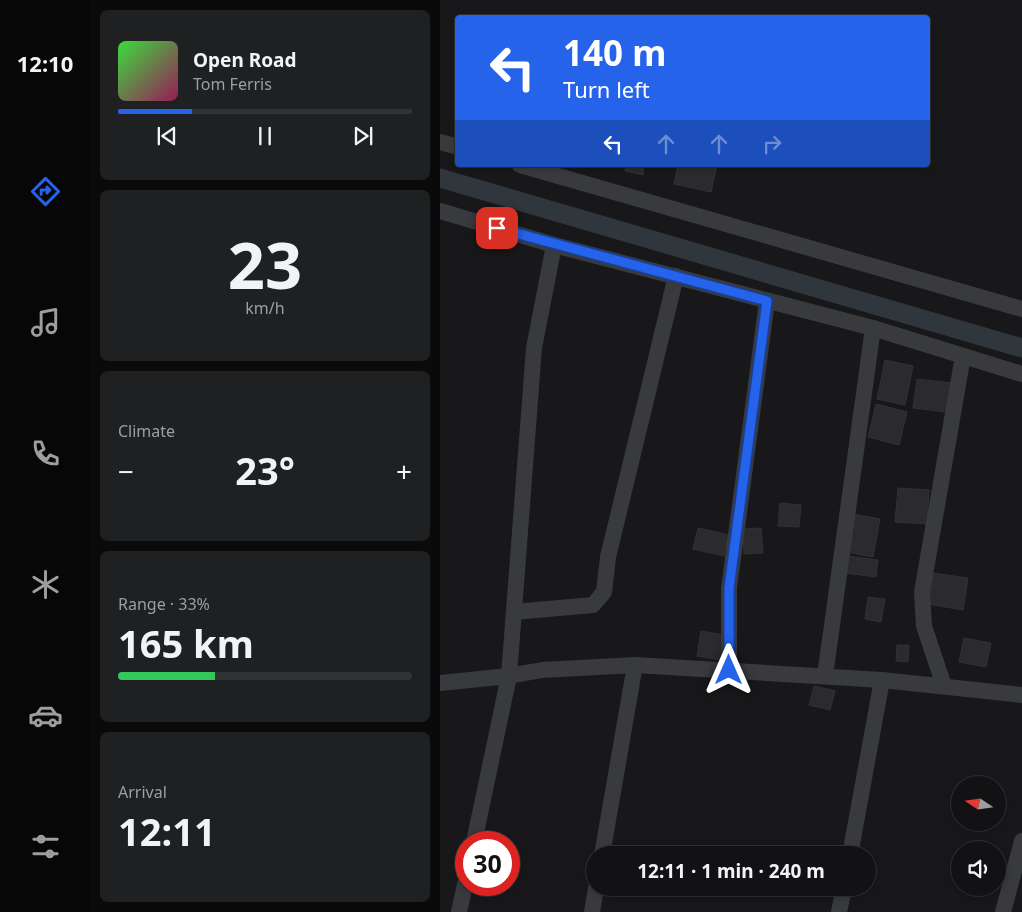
<!DOCTYPE html>
<meta charset="utf-8">
<style>
:root{--surface:#121214;--page:#1f2022;--text:#f1f3f6;--muted:#9c9ea0;--line:#313234;--accent:#2563eb}
body{margin:0;font-family:"Noto Sans",sans-serif;background:var(--page);color:var(--text);height:100vh;display:flex;flex-direction:column;font-size:19px;white-space:nowrap}
*{box-sizing:border-box;margin:0}
p{font-size:16px;color:var(--muted)}
.icon{flex:none;width:28px;height:28px;fill:none;stroke:currentColor;stroke-width:2;stroke-linecap:round;stroke-linejoin:round}
.map{position:relative;flex:1;overflow:hidden}
.drawer{display:flex;flex-direction:column;gap:10px;padding:10px;background:#0a0a0b;width:350px}
.drawer>*{flex:none}
.top-card{position:absolute;left:15px;top:15px;width:475px;height:152px;border-radius:5px;box-shadow:0 2px 8px #0003,0 0 0 1px var(--line);background:#2563eb;color:#fff;overflow:hidden}
.needle{width:32px;rotate:283deg}
.controls{position:absolute;left:511px;top:776px;display:grid;gap:10px}
.controls a{display:grid;place-items:center;width:55px;height:55px;border-radius:50%;background:var(--surface);box-shadow:0 2px 8px #0003,0 0 0 1px var(--line);font-size:25px}
.speed{position:absolute;left:15px;top:831px;display:flex;gap:10px;font-size:25px;font-weight:700;text-align:center}
.speed>*{display:grid;place-content:center;width:65px;height:65px;border-radius:50%;background:var(--surface);box-shadow:0 2px 8px #0003,0 0 0 1px var(--line);line-height:1}
.speed .limit{border:8px solid #d22;background:#fff;color:#111}
.pin{position:absolute;display:grid;place-items:center;width:42px;height:42px;color:#fff;margin:-21px;border-radius:10px;box-shadow:0 2px 8px #0006}
.me{position:absolute;width:55px;margin:-28px;rotate:0deg;stroke-linejoin:round;filter:drop-shadow(0 0 4px #0008)}
.turn{display:flex;align-items:center;gap:18px;height:105px;padding:0 25px;font-size:22px}
.turn .icon{width:65px;height:65px;stroke-width:2.5}
.turn b{display:block;font-size:35px;line-height:42px}
.lanes{display:flex;align-items:center;height:48px;padding:0 25px;background:#0003;justify-content:center;gap:25px;direction:ltr}
.lanes .off{opacity:.35}
.big{font-size:38px;font-weight:700;line-height:1.1}
.drawer .card{flex:1;display:flex;flex-direction:column;justify-content:center;gap:8px;min-width:0;padding:0 18px;border-radius:8px;background:var(--page)}
.drawer .dial{align-items:center;gap:0}
.dial b{font-size:65px;line-height:1}
.song{display:flex;align-items:center;gap:15px}
.cover{width:60px;height:60px;border-radius:8px;background:linear-gradient(135deg,hsl(120 70% 55%),hsl(330 70% 35%))}
.played{height:5px;border-radius:2px;background:linear-gradient(90deg,var(--accent) 25%,var(--line) 25%)}
.keys{display:flex;justify-content:space-around;direction:ltr}
.heat{display:flex;justify-content:space-between;align-items:center;font-size:28px;direction:ltr}
.charge{height:8px;border-radius:4px;background:linear-gradient(90deg,#34c759 33%,var(--line) 0)}
.trip{position:absolute;left:146px;top:846px;width:290px;height:50px;border-radius:25px;background:var(--surface);box-shadow:0 2px 8px #0003,0 0 0 1px var(--line);font-weight:700;line-height:50px;text-align:center}
main{display:flex;flex:1;min-height:0}
.dock{display:flex;flex-direction:column;width:90px;justify-content:space-around;align-items:center;background:#070708;color:var(--muted)}
.dock .icon{width:35px;height:35px}
.dock .current{color:var(--accent)}
.dock b{font-size:22px;color:var(--text)}
.map>svg:first-child{display:block}
.lines{fill:none;stroke-linecap:round;stroke-linejoin:round}
.canal{stroke:#2f363c;stroke-width:19}
.building{fill:#2b2b2d;stroke:#323235}
.street{stroke:#393a3e;stroke-width:16}
.route-casing{stroke:#184099;stroke-width:12}
.route{stroke:#2563eb;stroke-width:9}
</style>
<main>
<nav class="dock">
<b>12:10</b>
<svg class="icon current" aria-label="directions" viewBox="0 0 24 24"><path d="M12 3l9 9-9 9-9-9zM9 14v-3h6M13 9l2 2-2 2"/></svg>
<svg class="icon" aria-label="music" viewBox="0 0 24 24"><path d="M9 18V5l10-2v13"/><circle cx="6" cy="18" r="3"/><circle cx="16" cy="16" r="3"/></svg>
<svg class="icon" aria-label="phone" viewBox="0 0 24 24"><path d="M5 4h4l2 5-3 2q2 4 5 5l2-3 5 2v4C11 20 4 13 5 4z"/></svg>
<svg class="icon" aria-label="climate" viewBox="0 0 24 24"><path d="M12 3v18M4 7l16 10M4 17L20 7"/></svg>
<svg class="icon" aria-label="car" viewBox="0 0 24 24"><path d="M5 17H2v-5l4-1 3-4h7l3 4 3 1v5h-3M9 17h6M6 11h13"/><circle cx="7" cy="17" r="2"/><circle cx="17" cy="17" r="2"/></svg>
<svg class="icon" aria-label="filters" viewBox="0 0 24 24"><path d="M4 7h16M4 17h16"/><circle cx="9" cy="7" r="2"/><circle cx="15" cy="17" r="2"/></svg>
</nav>
<section class="drawer">
<div class="card">
<div class="song"><i class="cover"></i><div><b>Open Road</b><p>Tom Ferris</p></div></div>
<div class="played"></div>
<div class="keys"><svg class="icon" aria-label="previous" viewBox="0 0 24 24"><path d="M18 5L8 12l10 7zM5 5v14"/></svg><svg class="icon" aria-label="pause" viewBox="0 0 24 24"><path d="M8 5v14M16 5v14"/></svg><svg class="icon" aria-label="next" viewBox="0 0 24 24"><path d="M6 5l10 7-10 7zM19 5v14"/></svg></div>
</div>
<div class="card dial"><b>23</b><p>km/h</p></div>
<div class="card"><p>Climate</p>
<div class="heat"><a>−</a><b class="big">23°</b><a>+</a></div>
</div>
<div class="card"><p>Range · 33%</p><b class="big">165 km</b><div class="charge"></div></div>
<div class="card"><p>Arrival</p><b class="big">12:11</b></div>
</section>
<div class="map">
<svg width="582" height="912" viewBox="0 0 582 912">
<rect width="100%" height="100%" fill="#18181a"/>
<g class="lines">
<!-- canal -->
<path class="canal" d="M0,178l582,170"/>
</g>
<!-- building -->
<g class="building">
<path d="M186,165h18l-1,10 -18,-4z"/>
<path d="M238,165h39l-6,27 -37,-8z"/>
<path d="M445,360l28,6 -8,39 -28,-6z"/>
<path d="M477,379l35,4 -4,29 -35,-4z"/>
<path d="M436,404l31,8 -8,33 -31,-8z"/>
<path d="M458,488l31,2 -2,34 -32,-2z"/>
<path d="M340,503l21,2 -2,22 -21,-1z"/>
<path d="M412,514l28,5 -7,38 -27,-5z"/>
<path d="M258,528l31,7 -5,21 -31,-7z"/>
<path d="M321,528l2,25 -19,1 -1,-25z"/>
<path d="M407,556l31,4 -2,17 -31,-4z"/>
<path d="M493,573l35,5 -5,32 -35,-6z"/>
<path d="M428,597l17,2 -4,23 -16,-3z"/>
<path d="M261,631l23,4 -4,25 -23,-4z"/>
<path d="M524,638l27,5 -5,24 -27,-5z"/>
<path d="M457,645h12l-1,17 -12,-1z"/>
<path d="M374,686l21,5 -5,19 -21,-5z"/>
</g>
<g class="lines">
<!-- street -->
<g class="street">
<path d="M0,142l18,5"/>
<path d="M80,165l502,144"/>
<path d="M0,211l114,34 319,83 149,46"/>
<path d="M74,612l79,-7 11,-13 4,-35 68,-281"/>
<path d="M289,670v-82l38,-287"/>
<path d="M385,676l48,-348"/>
<path d="M0,683l69,-7 33,-6 93,-5 247,15 140,15"/>
<path d="M504,686l-20,-60 -2,-34 41,-236"/>
<path d="M34,842l35,-166 25,-328 20,-103"/>
<path d="M162,855l33,-190"/>
<path d="M410,855l32,-175"/>
<path d="M19,912l7,-32"/>
<path d="M152,912l4,-24"/>
<path d="M399,912l5,-24"/>
<path d="M563,912l19,-71"/>
</g>
</g>
<g class="lines">
<defs>
<path id="route" d="M57,228l270,73 -38,287v82"/>
</defs>
<!-- route casing -->
<use href="#route" class="route-casing"/>
<!-- route -->
<use href="#route" class="route"/>
</g>
</svg>
<div class="controls">
<a><svg class="needle" viewBox="-14 -14 28 28"><path d="M0-13l5 13h-10z" fill="#e53935"/><path d="M0 13l5-13h-10z" fill="#9c9ea0"/></svg></a>
<a><svg class="icon" aria-label="sound" viewBox="0 0 24 24"><path d="M4 9h4l5-4v14l-5-4H4zM17 9q2 3 0 6"/></svg></a>
</div>
<div class="speed"><div class="limit">30</div></div>
<div class="pin" style="left:57px;top:228px;background:#d93025"><svg class="icon" aria-label="arrive" viewBox="0 0 24 24"><path d="M6 21V4h12l-3 4 3 4H6"/></svg></div>
<svg class="me" style="left:289px;top:670px" viewBox="-20 -20 40 40"><path d="M0-17L14 15 0 8-14 15z" fill="#2563eb" stroke="#fff" stroke-width="4"/></svg>
<div class="trip">12:11 · 1 min · 240 m</div>
<div class="top-card">
<div class="turn"><svg class="icon" aria-label="left" viewBox="0 0 24 24"><path d="M17 20v-9H6M10 6l-5 5 5 5"/></svg><div><b>140 m</b>Turn left</div></div>
<div class="lanes"><svg class="icon" aria-label="left" viewBox="0 0 24 24"><path d="M17 20v-9H6M10 6l-5 5 5 5"/></svg><svg class="icon off" aria-label="ahead" viewBox="0 0 24 24"><path d="M12 20V5M6 11l6-6 6 6"/></svg><svg class="icon off" aria-label="ahead" viewBox="0 0 24 24"><path d="M12 20V5M6 11l6-6 6 6"/></svg><svg class="icon off" aria-label="right" viewBox="0 0 24 24"><path d="M7 20v-9h11M14 6l5 5-5 5"/></svg></div>
</div>
</div>
</main>
